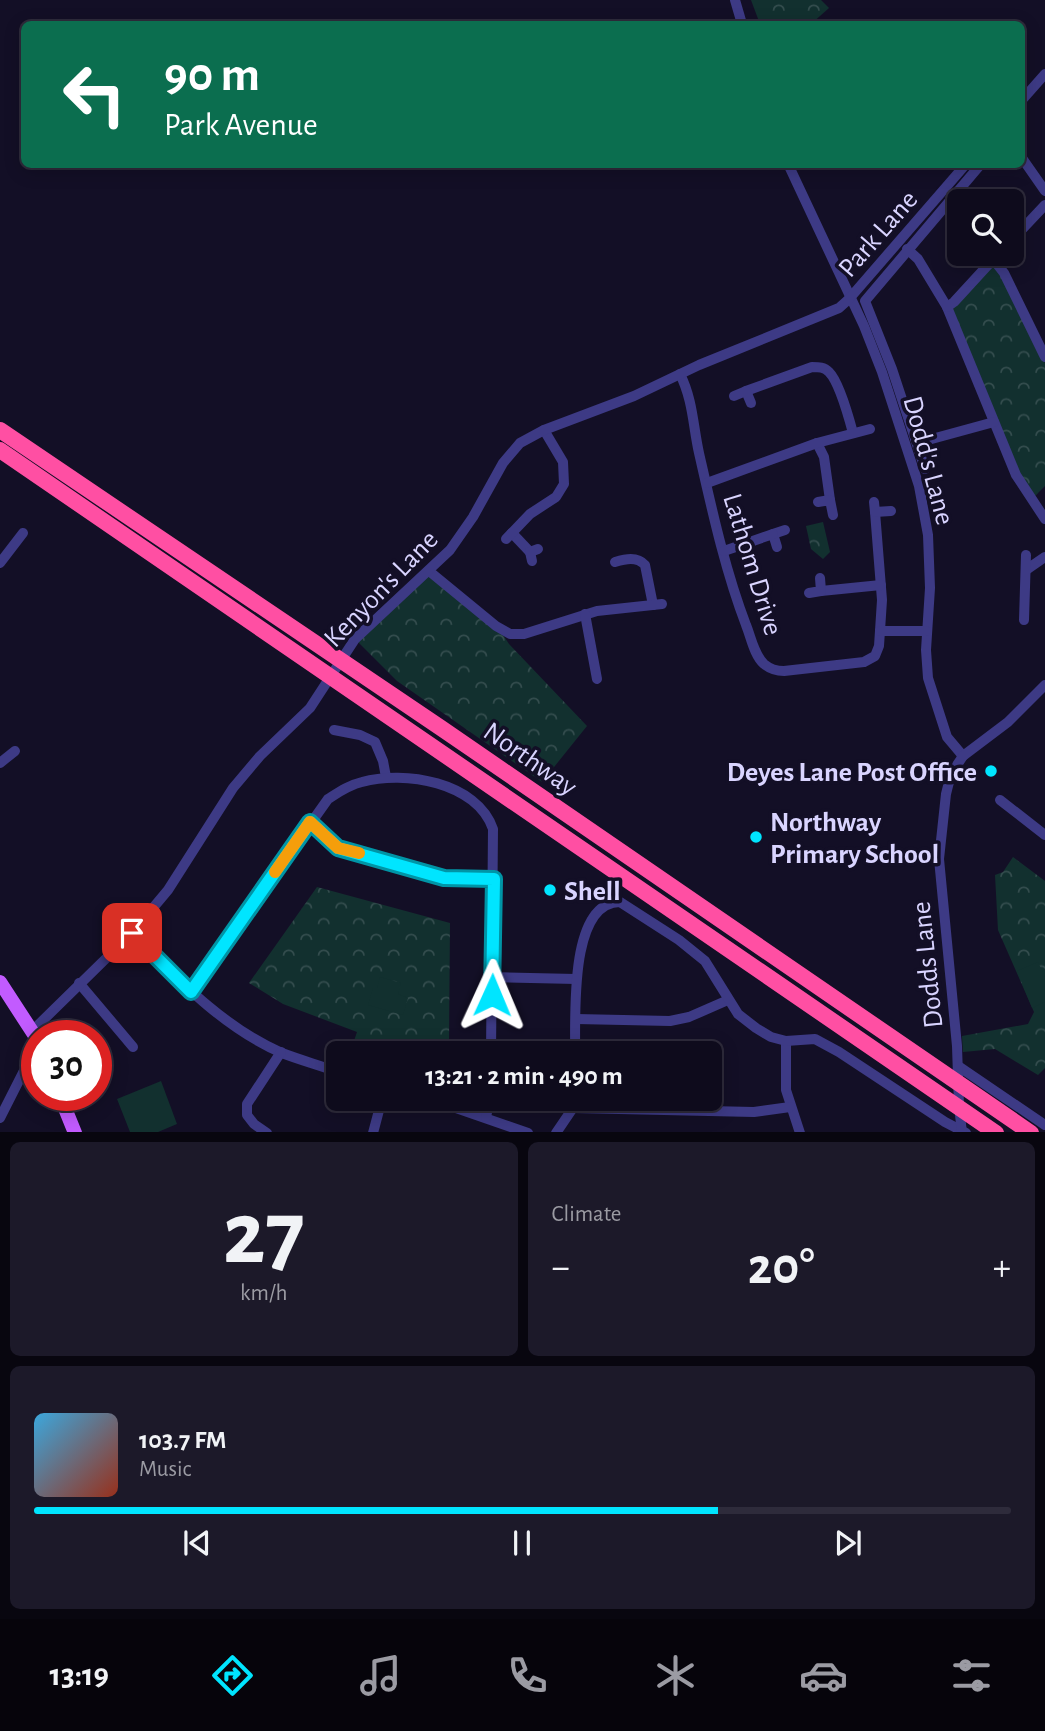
<!DOCTYPE html>
<meta charset="utf-8">
<style>
:root{--surface:#0e0b1c;--page:#1c1929;--text:#f1f3f6;--muted:#9b9ba3;--line:#2e2b3b;--accent:#00e5ff}
body{margin:0;font-family:"Alegreya Sans",sans-serif;background:var(--page);color:var(--text);height:100vh;display:flex;flex-direction:column;font-size:26px;white-space:nowrap}
*{box-sizing:border-box;margin:0}
p{font-size:23px;color:var(--muted)}
.icon{flex:none;width:38px;height:38px;fill:none;stroke:currentColor;stroke-width:2;stroke-linecap:round;stroke-linejoin:round}
.map{position:relative;height:1132px;overflow:hidden}
.drawer{display:flex;flex-direction:column;gap:10px;padding:10px;background:#08060f;flex:1}
.drawer>*{flex:none}
.hud{position:absolute;left:21px;top:21px;width:1004px;height:147px;border-radius:10px;box-shadow:0 4px 18px #0003,0 0 0 2px var(--line);background:#0b6e4f;color:#fff;overflow:hidden}
.buttons{position:absolute;left:947px;top:189px;display:grid;gap:14px}
.buttons a{display:grid;place-items:center;width:77px;height:77px;border-radius:10px;background:var(--surface);box-shadow:0 4px 18px #0003,0 0 0 2px var(--line);font-size:35px}
.speed{position:absolute;left:21px;top:1020px;display:flex;gap:14px;font-size:35px;font-weight:700;text-align:center}
.speed>*{display:grid;place-content:center;width:91px;height:91px;border-radius:50%;background:var(--surface);box-shadow:0 4px 18px #0003,0 0 0 2px var(--line);line-height:1}
.speed .limit{border:10px solid #d22;background:#fff;color:#111}
.pin{position:absolute;display:grid;place-items:center;width:60px;height:60px;color:#fff;margin:-30px;border-radius:14px;box-shadow:0 4px 10px #0006}
.me{position:absolute;width:77px;margin:-38px;rotate:1deg;stroke-linejoin:round;filter:drop-shadow(0 0 5px #0008)}
.turn{display:flex;align-items:center;gap:24px;height:147px;padding:0 28px;font-size:32px}
.turn .icon{width:91px;height:91px;stroke-width:2.5}
.turn b{display:block;font-size:49px;line-height:60px}
.big{font-size:52px;font-weight:700;line-height:1.1}
.drawer .tile{flex:1;display:flex;flex-direction:column;justify-content:center;gap:10px;min-width:0;padding:0 24px;border-radius:10px;background:var(--page)}
.drawer .dial{align-items:center;gap:0}
.dial b{font-size:91px;line-height:1}
.song{display:flex;align-items:center;gap:21px}
.cover{width:84px;height:84px;border-radius:10px;background:linear-gradient(135deg,hsl(200 70% 55%),hsl(10 70% 35%))}
.played{height:7px;border-radius:4px;background:linear-gradient(90deg,var(--accent) 70%,var(--line) 70%)}
.keys{display:flex;justify-content:space-around;direction:ltr}
.heat{display:flex;justify-content:space-between;align-items:center;font-size:38px;direction:ltr}
.drawer .tiles{flex:1;display:grid;gap:10px;grid-template-columns:1fr 1fr}
.tile:last-child{grid-column:span 2}
.trip{position:absolute;left:326px;top:1041px;width:396px;height:70px;border-radius:10px;background:var(--surface);box-shadow:0 4px 18px #0003,0 0 0 2px var(--line);font-weight:700;line-height:70px;text-align:center}
.menu{display:flex;height:112px;justify-content:space-around;align-items:center;background:#06040b;color:var(--muted)}
.menu .icon{width:49px;height:49px}
.menu .current{color:var(--accent)}
.menu b{font-size:32px;color:var(--text)}
.map>svg:first-child{display:block}
.forest{fill:url(#forest-crowns)}
.garden{fill:#12302f}
.lines{fill:none;stroke-linecap:round;stroke-linejoin:round}
.minor{stroke:#3d3a85;stroke-width:10}
.major{stroke:#c25bff;stroke-width:14}
.highway{stroke:#ff4fa3;stroke-width:16}
.route-casing{stroke:#0095a6;stroke-width:18}
.route{stroke:#00e5ff;stroke-width:12}
.slow{stroke:#f59e0b;stroke-width:12}
.poi-dot{fill:#00e5ff;stroke:#130f26;stroke-width:2.5}
.labels{text-anchor:middle;stroke-width:7;stroke-linejoin:round;paint-order:stroke}
.street-label{font-size:28px;fill:#d9d4ff;stroke:#130f26}
.poi-label{font-size:28px;font-weight:bold;fill:#d9d4ff;stroke:#130f26;text-anchor:start}
</style>
<div class="map">
<svg width="1045" height="1133" viewBox="0 0 1045 1133">
<defs>
<pattern id="forest-crowns" width="20" height="18" patternUnits="userSpaceOnUse" patternTransform="scale(1.75)"><rect width="20" height="18" fill="#12302f"/><path d="M2 6a3 3 0 1 1 6 0M12 15a3 3 0 1 1 6 0" fill="none" stroke="#344d4e"/></pattern>
</defs>
<rect width="100%" height="100%" fill="#130f26"/>
<!-- forest -->
<g class="forest">
<path d="M751,0h70l8,8 -18,16h-51z"/>
<path d="M993,262l19,31 33,70v123l-12,12 -16,-24 -68,-165z"/>
<path d="M823,522l7,30 -7,7 -12,-10 -5,-23z"/>
<path d="M429,574l72,58 8,12 78,82 -45,56 -145,-101 -40,-40z"/>
<path d="M1013,857l32,24v187l-7,7 -43,-26 -32,3 -1,-16 66,-12 6,-12 -36,-82 -3,-55 8,-3z"/>
<path d="M317,887l133,36 -1,121 -19,7 -1,2h-79l7,-21 -74,-28 -34,-21z"/>
</g>
<!-- garden -->
<g class="garden">
<path d="M1038,962l7,15v25l-13,6 -15,-37z"/>
<path d="M380,977l21,6 -3,11 10,4 -5,17 -35,-10 5,-17h4z"/>
<path d="M161,1081l16,43 -19,8h-28l-13,-33z"/>
</g>
<g class="lines">
<!-- minor -->
<g class="minor">
<path d="M735,0l7,24"/>
<path d="M1022,100l23,-26"/>
<path d="M1022,158l23,33"/>
<path d="M788,164l76,162 18,46 37,114 9,49 2,53 -4,62 2,28 19,59 16,19"/>
<path d="M1012,240l33,-35"/>
<path d="M907,249l11,10 29,48 69,168 29,44"/>
<path d="M993,259l11,14 41,84"/>
<path d="M947,307l7,-5 44,-48"/>
<path d="M680,374c13,26 13,52 19,79 13,57 26,117 47,172 5,12 8,30 18,39 6,5 13,7 20,7l80,-9 11,-6 4,-10 3,-46 -7,-88"/>
<path d="M746,391l66,-24c7,0 12,0 17,5 10,10 20,46 24,61"/>
<path d="M734,396l12,-5 5,12"/>
<path d="M817,443l7,14 6,43"/>
<path d="M917,443l77,-21"/>
<path d="M925,469l-33,-100 -27,-68 116,-137"/>
<path d="M707,483l110,-40 53,-14"/>
<path d="M818,502l12,-2 3,15"/>
<path d="M874,502l1,10 16,-1"/>
<path d="M512,533l18,19"/>
<path d="M506,539l24,-25 26,-17 8,-13 -1,-22 -19,-32"/>
<path d="M777,547l-4,-13 12,-4"/>
<path d="M724,551l49,-17"/>
<path d="M532,561l-2,-9 8,-3"/>
<path d="M615,562c10,-3 22,-6 30,3l8,40"/>
<path d="M0,563l23,-30"/>
<path d="M1026,570l19,-13"/>
<path d="M429,571l67,55 14,8h14l73,-23 65,-7"/>
<path d="M821,591l60,-6"/>
<path d="M809,593l12,-2 -1,-13"/>
<path d="M585,614l12,65"/>
<path d="M1024,620l2,-65"/>
<path d="M880,631h46"/>
<path d="M334,730l26,5 15,7 8,19 3,16"/>
<path d="M0,763l15,-12"/>
<path d="M1000,800l45,35"/>
<path d="M311,822l27,25 106,31 49,1"/>
<path d="M132,933c45,45 90,94 150,120 18,7 37,12 56,19"/>
<path d="M492,977l84,2"/>
<path d="M79,983l54,64"/>
<path d="M191,992l137,-193c11,-7 21,-14 34,-17 42,-12 115,0 131,47l-2,225"/>
<path d="M576,1019l94,2 19,-4 39,-17"/>
<path d="M33,1030l99,-97 36,-43 65,-102 27,-32 50,-48 45,-69 95,-89 23,-33 30,-54 17,-20 24,-13 90,-34 65,-31 140,-57 10,-9 117,-135"/>
<path d="M786,1041v49l14,43"/>
<path d="M575,1054c1,-35 -7,-152 45,-152l59,38 26,21 33,53 18,14 15,9 15,4 29,-2 24,13 106,70 21,11"/>
<path d="M958,1066l87,59"/>
<path d="M430,1099l98,34"/>
<path d="M573,1108l181,4 36,-5"/>
<path d="M486,1117l4,-18"/>
<path d="M0,1118l37,-73"/>
<path d="M267,1133l-13,-9 -7,-9v-11l34,-52"/>
<path d="M373,1133l9,-34"/>
<path d="M556,1133l17,-25 1,-9"/>
<path d="M962,1133l-3,-27 -2,-60 -18,-187 7,-65 5,-20 12,-18 45,-34 37,-37"/>
</g>
<!-- major -->
<g class="major">
<path d="M0,982l37,57"/>
<path d="M60,1096l15,37"/>
</g>
<!-- highway -->
<g class="highway">
<path d="M0,430l441,298 590,405"/>
<path d="M0,450l996,683"/>
</g>
</g>
<g class="lines">
<defs>
<path id="route" d="M132,933l59,59 119,-170 28,26 106,30 50,1 -2,116"/>
</defs>
<!-- route casing -->
<use href="#route" class="route-casing"/>
<!-- route -->
<use href="#route" class="route"/>
<!-- slow -->
<path class="slow" d="M275,872l35,-50 28,26 21,5"/>
</g>
<!-- markers -->
<g class="poi-dot">
<circle cx="991" cy="771" r="7"/>
<circle cx="756" cy="837" r="7"/>
<circle cx="550" cy="890" r="7"/>
</g>
<g class="labels">
<!-- street labels -->
<g class="street-label">
<text transform="translate(877 233) rotate(-49)" y="10">Park Lane</text>
<text transform="translate(930 460) rotate(75)" y="10">Dodd's Lane</text>
<text transform="translate(754 564) rotate(73)" y="10">Lathom Drive</text>
<text transform="translate(380 588) rotate(-46)" y="10">Kenyon's Lane</text>
<text transform="translate(531 758) rotate(35)" y="10">Northway</text>
<text transform="translate(926 965) rotate(-96)" y="10">Dodds Lane</text>
</g>
<!-- poi labels -->
<g class="poi-label">
<text x="977" y="781" text-anchor="end">Deyes Lane Post Office</text>
<text x="770" y="831">Northway<tspan x="770" dy="32">Primary School</tspan></text>
<text x="564" y="900">Shell</text>
</g>
</g>
</svg>
<div class="buttons">
<a><svg class="icon" aria-label="search" viewBox="0 0 24 24"><circle cx="10" cy="10" r="6"/><path d="M15 15l6 6"/></svg></a>
</div>
<div class="speed"><div class="limit">30</div></div>
<div class="pin" style="left:132px;top:933px;background:#d93025"><svg class="icon" aria-label="arrive" viewBox="0 0 24 24"><path d="M6 21V4h12l-3 4 3 4H6"/></svg></div>
<svg class="me" style="left:492px;top:995px" viewBox="-20 -20 40 40"><path d="M0-17L14 15 0 8-14 15z" fill="#00e5ff" stroke="#fff" stroke-width="4"/></svg>
<div class="trip">13:21 · 2 min · 490 m</div>
<div class="hud">
<div class="turn"><svg class="icon" aria-label="left" viewBox="0 0 24 24"><path d="M17 20v-9H6M10 6l-5 5 5 5"/></svg><div><b>90 m</b>Park Avenue</div></div>
</div>
</div>
<section class="drawer">
<div class="tiles">
<div class="tile dial"><b>27</b><p>km/h</p></div>
<div class="tile"><p>Climate</p>
<div class="heat"><a>−</a><b class="big">20°</b><a>+</a></div>
</div>
<div class="tile">
<div class="song"><i class="cover"></i><div><b>103.7 FM</b><p>Music</p></div></div>
<div class="played"></div>
<div class="keys"><svg class="icon" aria-label="previous" viewBox="0 0 24 24"><path d="M18 5L8 12l10 7zM5 5v14"/></svg><svg class="icon" aria-label="pause" viewBox="0 0 24 24"><path d="M8 5v14M16 5v14"/></svg><svg class="icon" aria-label="next" viewBox="0 0 24 24"><path d="M6 5l10 7-10 7zM19 5v14"/></svg></div>
</div>
</div>
</section>
<nav class="menu">
<b>13:19</b>
<svg class="icon current" aria-label="directions" viewBox="0 0 24 24"><path d="M12 3l9 9-9 9-9-9zM9 14v-3h6M13 9l2 2-2 2"/></svg>
<svg class="icon" aria-label="music" viewBox="0 0 24 24"><path d="M9 18V5l10-2v13"/><circle cx="6" cy="18" r="3"/><circle cx="16" cy="16" r="3"/></svg>
<svg class="icon" aria-label="phone" viewBox="0 0 24 24"><path d="M5 4h4l2 5-3 2q2 4 5 5l2-3 5 2v4C11 20 4 13 5 4z"/></svg>
<svg class="icon" aria-label="climate" viewBox="0 0 24 24"><path d="M12 3v18M4 7l16 10M4 17L20 7"/></svg>
<svg class="icon" aria-label="car" viewBox="0 0 24 24"><path d="M5 17H2v-5l4-1 3-4h7l3 4 3 1v5h-3M9 17h6M6 11h13"/><circle cx="7" cy="17" r="2"/><circle cx="17" cy="17" r="2"/></svg>
<svg class="icon" aria-label="filters" viewBox="0 0 24 24"><path d="M4 7h16M4 17h16"/><circle cx="9" cy="7" r="2"/><circle cx="15" cy="17" r="2"/></svg>
</nav>
